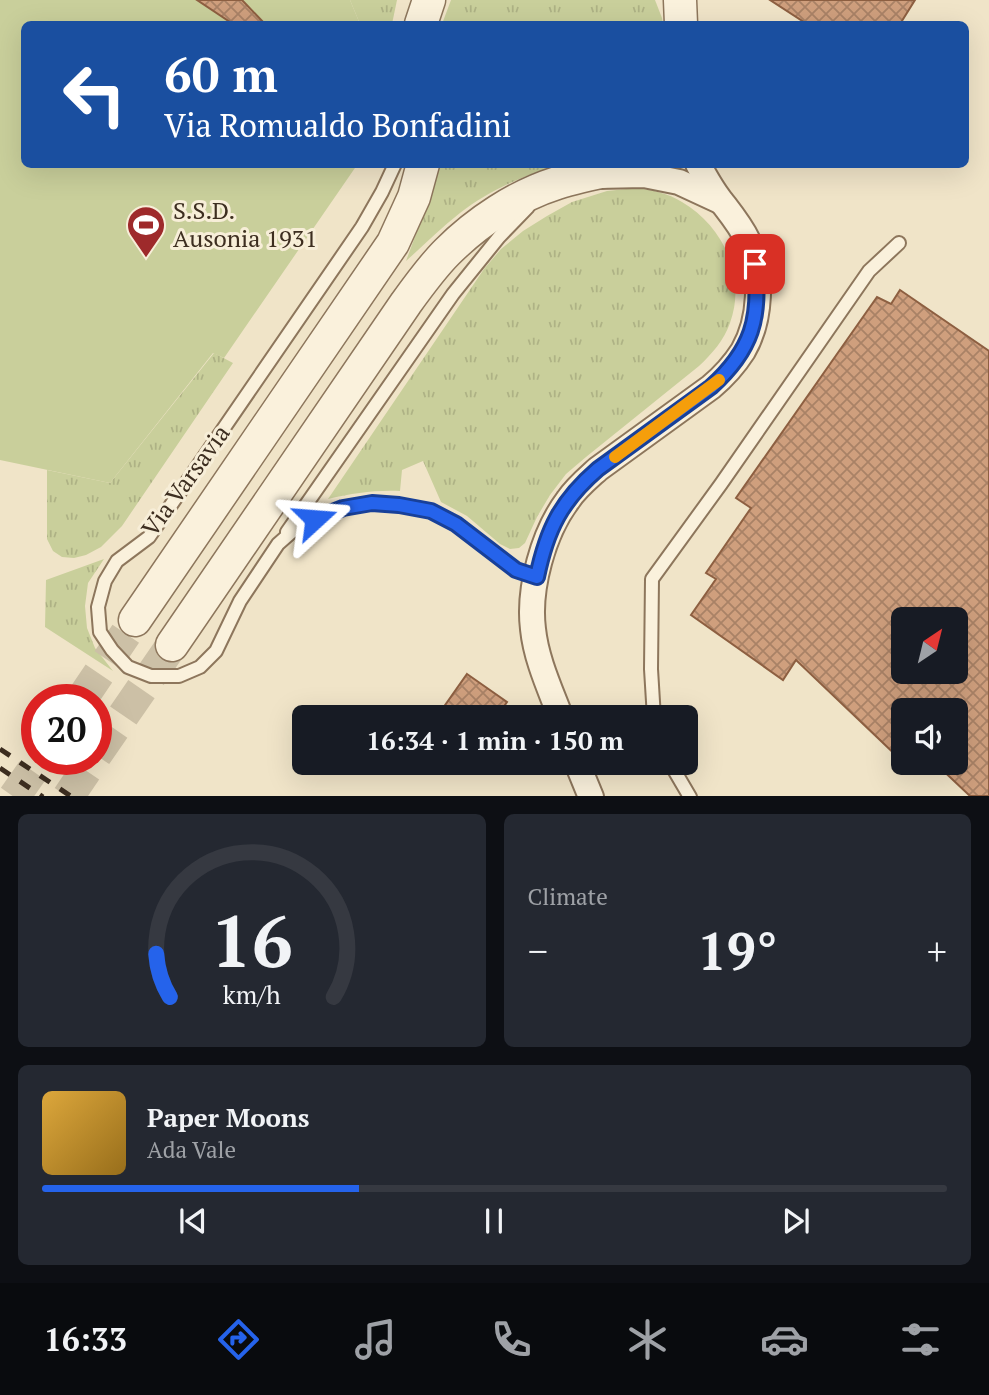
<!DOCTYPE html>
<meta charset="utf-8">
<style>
:root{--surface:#171b24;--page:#242831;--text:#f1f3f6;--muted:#9ea1a6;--line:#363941;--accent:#2563eb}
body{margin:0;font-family:"PT Serif",serif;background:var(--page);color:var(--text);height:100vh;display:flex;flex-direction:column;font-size:26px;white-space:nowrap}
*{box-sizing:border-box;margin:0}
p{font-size:23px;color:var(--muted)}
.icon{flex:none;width:38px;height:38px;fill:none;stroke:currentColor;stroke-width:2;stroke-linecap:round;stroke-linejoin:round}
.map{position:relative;height:796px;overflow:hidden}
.details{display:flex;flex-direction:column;gap:18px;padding:18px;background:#0d0f14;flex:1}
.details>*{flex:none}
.top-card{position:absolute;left:21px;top:21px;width:948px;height:147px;border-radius:10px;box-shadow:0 7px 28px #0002;background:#1a4fa0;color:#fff;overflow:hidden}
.needle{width:46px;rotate:35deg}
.controls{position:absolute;left:891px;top:607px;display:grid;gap:14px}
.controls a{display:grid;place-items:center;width:77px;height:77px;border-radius:10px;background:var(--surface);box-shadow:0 7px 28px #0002;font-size:35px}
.speed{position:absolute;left:21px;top:684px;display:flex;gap:14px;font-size:35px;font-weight:700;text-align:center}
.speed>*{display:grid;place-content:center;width:91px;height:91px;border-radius:50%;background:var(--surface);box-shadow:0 7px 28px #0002;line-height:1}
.speed .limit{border:10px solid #d22;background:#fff;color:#111}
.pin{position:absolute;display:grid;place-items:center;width:60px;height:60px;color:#fff;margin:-30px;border-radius:14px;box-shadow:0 4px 10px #0006}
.me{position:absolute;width:77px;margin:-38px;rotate:71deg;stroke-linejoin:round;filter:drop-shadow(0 0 5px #0008)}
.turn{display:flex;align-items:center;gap:24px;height:147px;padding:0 28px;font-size:32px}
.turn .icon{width:91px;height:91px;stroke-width:2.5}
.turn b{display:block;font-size:49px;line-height:60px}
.big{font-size:52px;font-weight:600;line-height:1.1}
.details .tile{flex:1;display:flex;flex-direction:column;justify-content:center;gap:10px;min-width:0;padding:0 24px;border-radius:10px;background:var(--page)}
.details .dial{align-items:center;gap:0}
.dial svg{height:182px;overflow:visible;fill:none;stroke:var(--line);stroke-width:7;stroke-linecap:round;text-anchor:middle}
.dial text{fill:var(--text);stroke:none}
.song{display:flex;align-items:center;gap:21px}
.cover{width:84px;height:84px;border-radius:10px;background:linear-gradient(135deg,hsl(40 70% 55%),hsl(40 70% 35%))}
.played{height:7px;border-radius:4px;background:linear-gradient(90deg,var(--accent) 35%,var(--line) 35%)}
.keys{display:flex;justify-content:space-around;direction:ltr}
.heat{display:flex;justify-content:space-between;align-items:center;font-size:38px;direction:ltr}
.details .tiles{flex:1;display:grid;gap:18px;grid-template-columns:1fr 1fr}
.tile:last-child{grid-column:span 2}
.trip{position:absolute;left:292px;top:705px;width:406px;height:70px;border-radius:10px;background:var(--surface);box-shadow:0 7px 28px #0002;font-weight:600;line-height:70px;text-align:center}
.menu{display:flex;height:112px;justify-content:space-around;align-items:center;background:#090b0e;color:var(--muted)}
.menu .icon{width:49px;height:49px}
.menu .selected{color:var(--accent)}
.menu b{font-size:32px;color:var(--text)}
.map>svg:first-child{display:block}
.grass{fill:url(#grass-tufts)}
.park{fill:#c9cf9b}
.building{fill:url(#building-cross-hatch);stroke:#8d5f41;stroke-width:2;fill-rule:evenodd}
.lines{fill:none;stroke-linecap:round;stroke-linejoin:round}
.tertiary-tunnel{stroke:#ccc0a6;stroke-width:32;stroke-dasharray:32 16;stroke-linecap:butt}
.service-casing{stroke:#8d765c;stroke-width:16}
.minor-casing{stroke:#8d765c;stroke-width:28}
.tertiary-casing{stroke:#8d765c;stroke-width:35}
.service{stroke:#faf1dc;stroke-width:12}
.minor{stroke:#faf1dc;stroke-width:24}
.tertiary{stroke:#faf1dc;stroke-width:32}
.rail{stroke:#3d2e20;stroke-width:5;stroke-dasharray:12 12;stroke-linecap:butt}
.route-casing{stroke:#184099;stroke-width:18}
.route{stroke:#2563eb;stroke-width:12}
.slow{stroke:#f59e0b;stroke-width:12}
.labels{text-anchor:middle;stroke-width:6;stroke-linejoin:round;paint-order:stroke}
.poi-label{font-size:24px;fill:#3d2e20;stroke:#f7eed8;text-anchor:start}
.street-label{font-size:24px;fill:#3d2e20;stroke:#f7eed8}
</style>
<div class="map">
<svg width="989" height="797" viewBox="0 0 989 797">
<defs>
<pattern id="grass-tufts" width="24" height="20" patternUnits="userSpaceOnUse" patternTransform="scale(1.75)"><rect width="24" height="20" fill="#c9cf9b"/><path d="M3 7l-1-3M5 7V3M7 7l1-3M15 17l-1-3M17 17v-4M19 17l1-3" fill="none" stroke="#aeb285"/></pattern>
<pattern id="building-cross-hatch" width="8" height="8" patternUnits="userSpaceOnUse" patternTransform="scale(1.75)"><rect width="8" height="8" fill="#cf9f7d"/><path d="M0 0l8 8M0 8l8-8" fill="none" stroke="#a98266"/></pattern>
</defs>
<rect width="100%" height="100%" fill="#f0e4c8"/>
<!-- grass -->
<g class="grass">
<path d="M350,0h47l-5,24h-32z"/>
<path d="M451,0h204l7,18 1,6h-221z"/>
<path d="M437,165h121c-34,10 -70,26 -98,48 -19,15 -36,32 -54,48l26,-70z"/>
<path d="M636,188c16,2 32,5 46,14 41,24 65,74 48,121 -6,17 -18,31 -31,43l-113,91 -20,17 -16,21 -13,22 -12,26 -6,5 -9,1 -10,-5 -33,-28 -26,-14 -18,-41 -21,9 -2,21c-26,-1 -46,2 -72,8l156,-230 17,-20 22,-18 24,-15 25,-14 35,-11z"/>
<path d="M214,353l19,10 -111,163 -21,21 -15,8 -12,3 -12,-1 -9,-6 -6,-12v-69l63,13z"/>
<path d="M104,559l-16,24 -3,23 2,22 8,20 18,23 -68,-44 1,-47z"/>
</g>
<!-- park -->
<path class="park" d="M0,0h350l10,24h-336v140l333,1 -133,193 -11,-5 -103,130 -110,-23z"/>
<!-- building -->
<g class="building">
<path d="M197,0h45l23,24h-32z"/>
<path d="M770,0h145l-15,24h-93z"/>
<path d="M900,290l89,61v445h-19l-35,-33h21v-53h-53v52l-107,-102 -13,20 -92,-65 25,-36 -10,-6 45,-65 -15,-10 141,-201 14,7zM903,620h53v52h-53z"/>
<path d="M467,674l40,28 -11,16h-60z"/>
</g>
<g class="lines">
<!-- tertiary-tunnel -->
<g class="tertiary-tunnel">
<path d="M81,700l54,-80"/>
<path d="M96,755l76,-110"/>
<path d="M14,797l26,-37"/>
<path d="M68,797l25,-37"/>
</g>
<defs>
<g id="service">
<path d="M395,164l-13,28 -20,35 -213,310 -32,24 -12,20 -7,26 2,25 12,18 16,17 23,9h28l21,-9 16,-16 24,-50 38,-57 17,-15 20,-11 28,-10 29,-5 27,2 32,6 25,13 60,46 21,7"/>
<path d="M287,532l166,-238 46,-57 29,-30"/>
<path d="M654,718l-3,-49 1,-90 69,-95 148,-213 30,-28"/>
<path d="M670,763l20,34"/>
</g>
<g id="minor">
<path d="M597,176l47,-1 35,7 41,19"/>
<path d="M561,718c-11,-29 -25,-59 -28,-89 -5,-40 10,-96 35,-129 8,-12 19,-21 30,-31l113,-82c12,-10 23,-22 32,-36 18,-31 20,-77 5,-110 -7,-15 -17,-27 -27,-40 -9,-11 -16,-24 -23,-37"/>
<path d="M577,763l14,34"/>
</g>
<g id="tertiary">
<path d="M680,0l1,24"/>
<path d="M421,24l8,-24"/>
<path d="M135,620l258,-377 21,-46 9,-33"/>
<path d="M172,645l234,-342c13,-18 26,-36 41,-51 30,-30 69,-56 110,-69 18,-6 38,-10 58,-14l5,-5"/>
</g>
</defs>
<!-- service casing -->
<use href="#service" class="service-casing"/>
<!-- minor casing -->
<use href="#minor" class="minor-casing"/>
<!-- tertiary casing -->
<use href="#tertiary" class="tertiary-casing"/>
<!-- service -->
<use href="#service" class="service"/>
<!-- minor -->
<use href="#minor" class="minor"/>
<!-- tertiary -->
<use href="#tertiary" class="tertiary"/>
<!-- rail -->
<g class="rail">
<path d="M0,749l72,48"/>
<path d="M0,768l43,29"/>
</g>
</g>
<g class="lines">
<defs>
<path id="route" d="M315,519l28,-11 29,-5 27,2 32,6 25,13 60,46 21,7c10,-48 24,-76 61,-108l113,-82c41,-37 50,-69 44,-123"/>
</defs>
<!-- route casing -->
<use href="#route" class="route-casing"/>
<!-- route -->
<use href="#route" class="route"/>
<!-- slow -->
<path class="slow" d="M615,457l104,-77"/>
</g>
<!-- icons -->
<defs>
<symbol id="stadium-pin" viewBox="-11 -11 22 30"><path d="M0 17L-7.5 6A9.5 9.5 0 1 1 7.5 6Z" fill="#9e2a2b" stroke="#f7eed8"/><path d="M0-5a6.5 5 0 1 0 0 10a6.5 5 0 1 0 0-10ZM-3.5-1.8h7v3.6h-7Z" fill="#fff"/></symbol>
</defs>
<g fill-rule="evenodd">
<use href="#stadium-pin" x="124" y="203" width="44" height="60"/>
</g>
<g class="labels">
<!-- poi labels -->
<g class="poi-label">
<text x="173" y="219">S.S.D.<tspan x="173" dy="28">Ausonia 1931</tspan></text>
</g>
<!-- street labels -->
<g class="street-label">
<text transform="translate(186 481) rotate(-54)" y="8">Via Varsavia</text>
</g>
</g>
</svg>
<div class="controls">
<a><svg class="needle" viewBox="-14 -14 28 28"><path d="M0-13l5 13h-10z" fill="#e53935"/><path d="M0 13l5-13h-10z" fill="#9ea1a6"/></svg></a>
<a><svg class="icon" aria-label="sound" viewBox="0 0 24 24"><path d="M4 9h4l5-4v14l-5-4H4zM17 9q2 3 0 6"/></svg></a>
</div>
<div class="speed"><div class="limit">20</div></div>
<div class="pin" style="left:755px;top:264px;background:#d93025"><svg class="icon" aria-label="arrive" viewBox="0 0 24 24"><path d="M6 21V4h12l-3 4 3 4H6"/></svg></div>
<svg class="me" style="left:315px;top:519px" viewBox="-20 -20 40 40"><path d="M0-17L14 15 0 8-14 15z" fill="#2563eb" stroke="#fff" stroke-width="4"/></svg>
<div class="trip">16:34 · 1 min · 150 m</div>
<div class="top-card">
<div class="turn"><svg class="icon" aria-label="left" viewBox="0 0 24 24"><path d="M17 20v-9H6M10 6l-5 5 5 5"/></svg><div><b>60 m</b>Via Romualdo Bonfadini</div></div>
</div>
</div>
<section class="details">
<div class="tiles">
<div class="tile dial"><svg viewBox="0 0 100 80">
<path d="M14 69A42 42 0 1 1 86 69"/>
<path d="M14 69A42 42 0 0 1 8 50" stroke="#2563eb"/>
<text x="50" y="56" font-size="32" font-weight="700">16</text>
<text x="50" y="72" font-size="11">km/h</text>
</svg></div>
<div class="tile"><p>Climate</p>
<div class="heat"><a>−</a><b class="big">19°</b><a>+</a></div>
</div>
<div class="tile">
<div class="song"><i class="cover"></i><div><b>Paper Moons</b><p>Ada Vale</p></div></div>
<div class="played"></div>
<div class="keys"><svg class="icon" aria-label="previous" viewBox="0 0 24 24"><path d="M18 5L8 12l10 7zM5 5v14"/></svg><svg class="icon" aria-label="pause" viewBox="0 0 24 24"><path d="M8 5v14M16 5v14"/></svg><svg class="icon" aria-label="next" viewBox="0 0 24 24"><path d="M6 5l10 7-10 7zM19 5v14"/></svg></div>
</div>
</div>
</section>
<nav class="menu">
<b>16:33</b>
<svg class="icon selected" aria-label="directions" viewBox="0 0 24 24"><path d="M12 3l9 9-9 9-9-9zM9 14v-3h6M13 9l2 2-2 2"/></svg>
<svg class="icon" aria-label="music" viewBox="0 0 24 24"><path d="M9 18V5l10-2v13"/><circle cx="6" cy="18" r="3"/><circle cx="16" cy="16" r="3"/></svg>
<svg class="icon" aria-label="phone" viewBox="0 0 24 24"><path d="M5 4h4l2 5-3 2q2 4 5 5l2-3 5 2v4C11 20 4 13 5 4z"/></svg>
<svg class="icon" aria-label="climate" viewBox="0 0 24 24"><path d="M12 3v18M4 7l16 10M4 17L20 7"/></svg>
<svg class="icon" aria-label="car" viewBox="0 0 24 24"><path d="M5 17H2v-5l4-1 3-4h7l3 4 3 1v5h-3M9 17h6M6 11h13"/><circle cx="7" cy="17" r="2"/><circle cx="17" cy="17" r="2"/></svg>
<svg class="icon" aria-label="filters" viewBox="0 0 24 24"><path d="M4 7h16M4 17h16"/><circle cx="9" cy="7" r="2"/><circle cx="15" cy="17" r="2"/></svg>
</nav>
